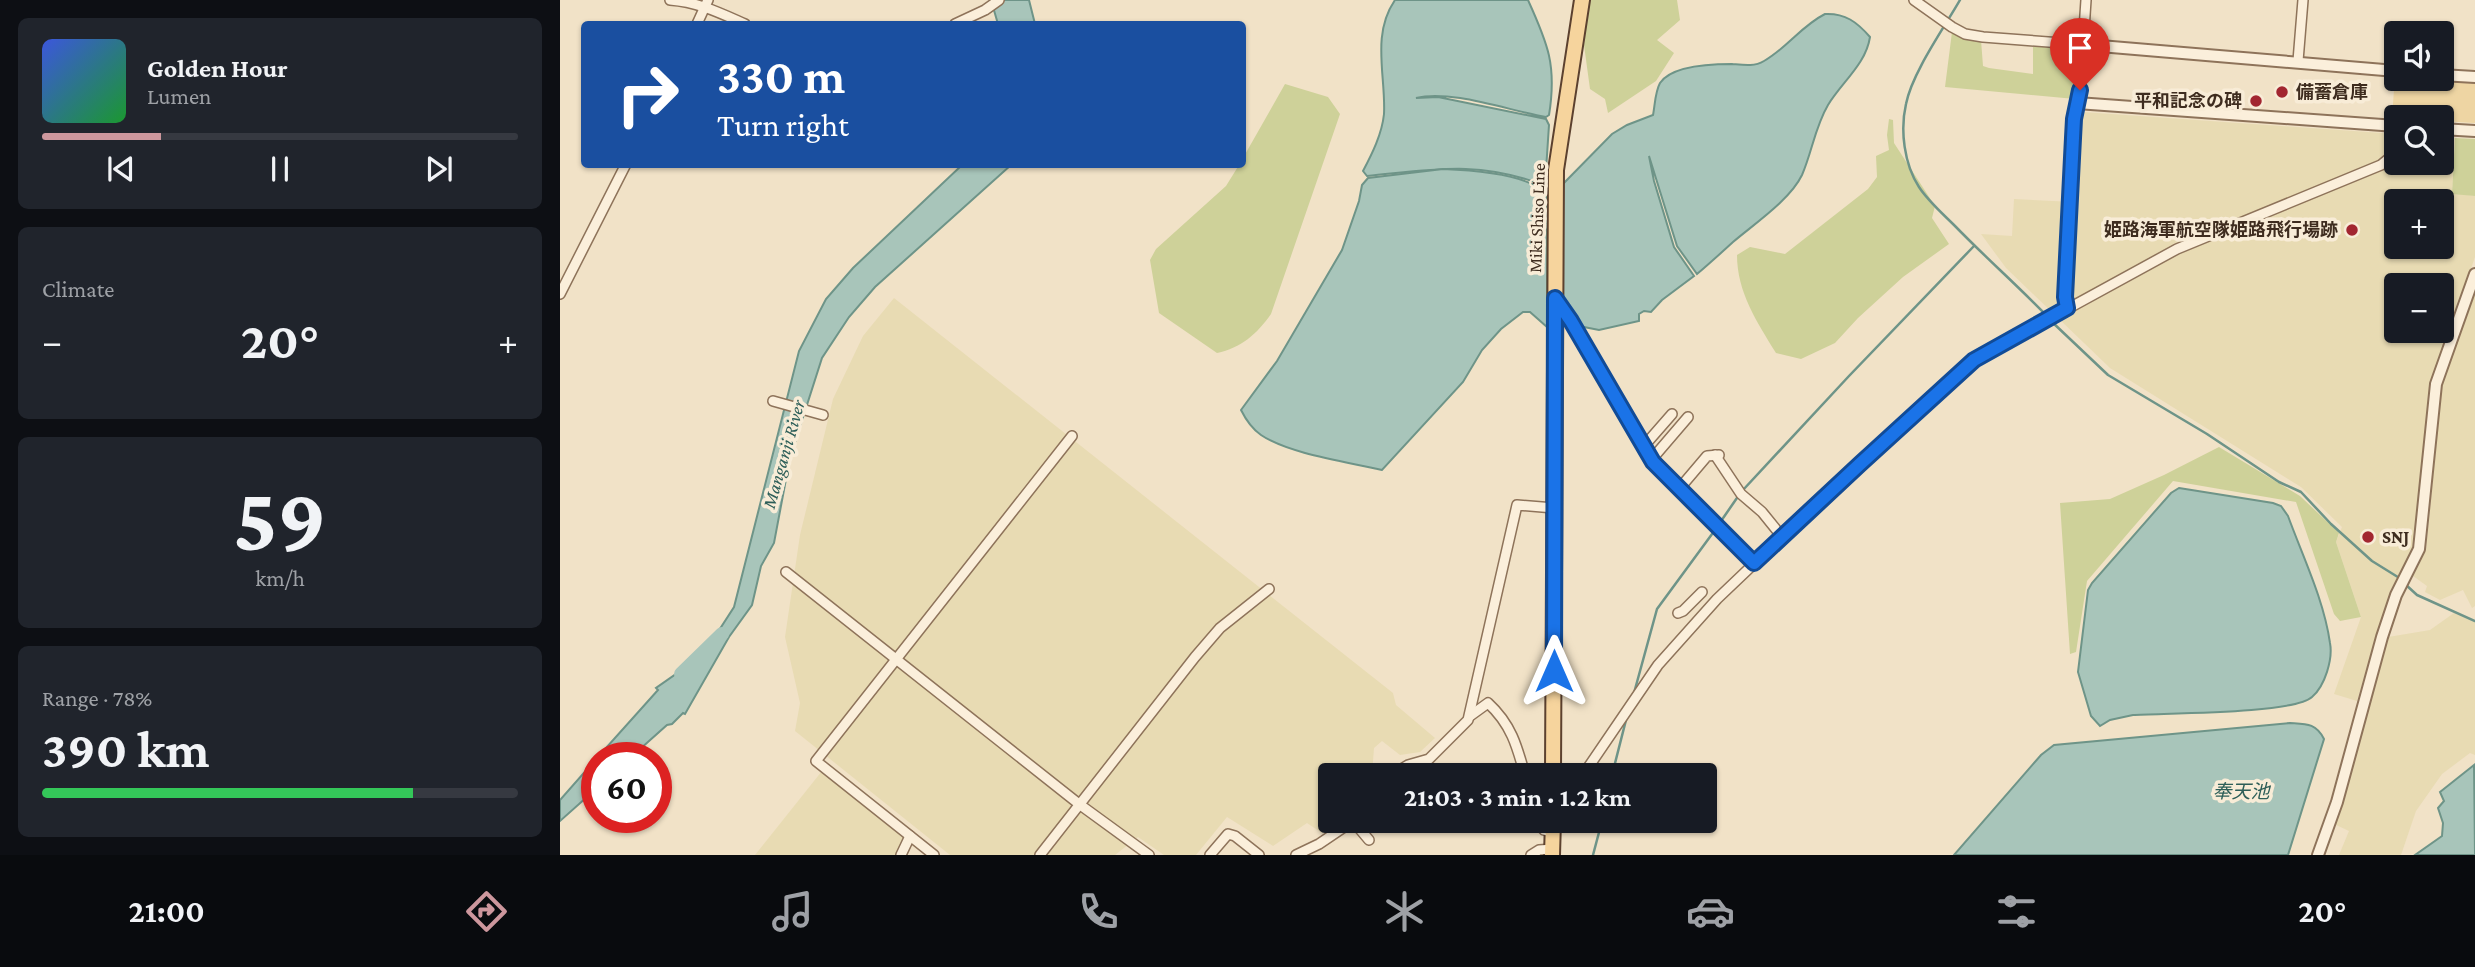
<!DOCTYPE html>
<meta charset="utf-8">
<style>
:root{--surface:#171b24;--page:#20242c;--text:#f1f3f6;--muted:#9ea1a6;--line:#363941;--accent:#cd979d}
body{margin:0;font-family:"Crimson Pro","Noto Sans JP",serif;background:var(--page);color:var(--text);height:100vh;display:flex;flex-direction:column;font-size:26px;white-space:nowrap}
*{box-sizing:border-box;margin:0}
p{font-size:23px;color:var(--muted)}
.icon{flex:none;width:38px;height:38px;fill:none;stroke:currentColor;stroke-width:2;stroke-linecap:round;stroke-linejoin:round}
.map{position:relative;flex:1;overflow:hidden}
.details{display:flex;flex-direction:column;gap:18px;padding:18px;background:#0d0f14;width:560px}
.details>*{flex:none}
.banner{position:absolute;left:21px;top:21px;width:665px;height:147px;border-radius:7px;box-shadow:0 2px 5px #0004;background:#1a4fa0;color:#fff;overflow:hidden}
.tools{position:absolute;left:1824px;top:21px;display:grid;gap:14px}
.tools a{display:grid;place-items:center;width:70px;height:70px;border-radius:7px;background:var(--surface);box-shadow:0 2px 5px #0004;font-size:35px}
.speed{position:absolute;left:21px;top:742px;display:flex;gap:14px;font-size:35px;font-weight:700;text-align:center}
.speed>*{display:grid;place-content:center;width:91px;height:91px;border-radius:50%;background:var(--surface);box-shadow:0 2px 5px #0004;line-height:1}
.speed .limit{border:10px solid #d22;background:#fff;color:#111}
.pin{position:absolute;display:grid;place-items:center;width:60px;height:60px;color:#fff;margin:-72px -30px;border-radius:50% 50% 50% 0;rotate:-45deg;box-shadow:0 0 7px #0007}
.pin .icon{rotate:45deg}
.me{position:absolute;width:77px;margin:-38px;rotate:0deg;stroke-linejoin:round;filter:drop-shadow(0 0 5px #0008)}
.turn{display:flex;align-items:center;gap:24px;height:147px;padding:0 21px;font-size:32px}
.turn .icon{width:91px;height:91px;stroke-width:2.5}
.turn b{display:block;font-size:49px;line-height:60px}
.big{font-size:52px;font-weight:700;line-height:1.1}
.details .widget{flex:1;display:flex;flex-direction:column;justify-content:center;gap:10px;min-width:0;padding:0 24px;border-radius:10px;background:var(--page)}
.details .dial{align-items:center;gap:0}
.dial b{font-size:91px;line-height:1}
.song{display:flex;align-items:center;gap:21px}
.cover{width:84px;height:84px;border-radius:10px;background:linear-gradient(135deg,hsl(230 70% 55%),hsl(130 70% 35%))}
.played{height:7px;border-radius:4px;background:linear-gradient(90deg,var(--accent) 25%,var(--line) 25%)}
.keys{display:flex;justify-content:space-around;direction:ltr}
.heat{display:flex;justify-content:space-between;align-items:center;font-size:38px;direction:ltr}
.charge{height:10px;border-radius:5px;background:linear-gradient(90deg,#34c759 78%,var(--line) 0)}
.trip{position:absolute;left:758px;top:763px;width:399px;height:70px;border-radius:7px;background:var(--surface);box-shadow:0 2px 5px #0004;font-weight:700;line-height:70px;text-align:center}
.tab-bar{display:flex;height:112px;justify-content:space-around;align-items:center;background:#090b0e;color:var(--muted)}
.tab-bar .icon{width:49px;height:49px}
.tab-bar .current{color:var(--accent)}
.tab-bar b{font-size:32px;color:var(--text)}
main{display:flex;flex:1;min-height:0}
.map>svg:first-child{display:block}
.farmland{fill:#e8dbb3;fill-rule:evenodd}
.green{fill:#ced199}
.sand{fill:#eed5a3}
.water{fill:#a8c5ba;stroke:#6e9488;stroke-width:2}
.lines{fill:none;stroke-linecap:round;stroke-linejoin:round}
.stream{stroke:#6e9488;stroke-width:2.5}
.river{stroke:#a8c5ba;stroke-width:14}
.minor-casing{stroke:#8e735a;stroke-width:12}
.tertiary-casing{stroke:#8e735a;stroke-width:14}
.primary-casing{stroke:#5c412f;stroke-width:18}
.minor{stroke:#fbefdb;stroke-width:9}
.tertiary{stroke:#fbefdb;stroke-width:10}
.primary{stroke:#f6d49d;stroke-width:14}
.route-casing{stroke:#114b97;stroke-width:18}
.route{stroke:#1a73e8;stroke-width:12}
.poi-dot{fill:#a22630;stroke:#f8ecd7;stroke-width:2.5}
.labels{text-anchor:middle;stroke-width:7;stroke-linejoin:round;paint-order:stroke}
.poi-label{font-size:18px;font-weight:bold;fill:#3e2c1f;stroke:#f8ecd7;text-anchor:start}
.street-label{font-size:18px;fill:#3e2c1f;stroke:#f8ecd7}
.water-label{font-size:19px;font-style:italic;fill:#2d5e58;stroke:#f8ecd7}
</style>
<main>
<section class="details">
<div class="widget">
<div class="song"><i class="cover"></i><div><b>Golden Hour</b><p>Lumen</p></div></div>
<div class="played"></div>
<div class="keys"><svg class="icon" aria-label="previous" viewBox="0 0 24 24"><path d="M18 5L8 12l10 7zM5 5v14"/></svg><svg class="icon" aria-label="pause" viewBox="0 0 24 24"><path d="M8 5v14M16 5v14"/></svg><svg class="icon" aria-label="next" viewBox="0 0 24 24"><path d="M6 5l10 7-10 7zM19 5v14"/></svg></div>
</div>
<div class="widget"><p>Climate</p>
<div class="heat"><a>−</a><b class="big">20°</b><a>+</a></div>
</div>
<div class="widget dial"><b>59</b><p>km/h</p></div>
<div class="widget"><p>Range · 78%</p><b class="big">390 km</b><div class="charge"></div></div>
</section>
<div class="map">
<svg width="1915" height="855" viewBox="0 0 1915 855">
<rect width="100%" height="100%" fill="#f1e2c7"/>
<!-- farmland -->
<g class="farmland">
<path d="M1523,112l313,22v29h45v-26l14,1 -3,55 23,3v61l-43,124 -20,169 -22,41 -33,110 -23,-7 27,-77 -25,-75 6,-15 -41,-40 -191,-119 -104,-100 -25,-34 31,2 2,-37 60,3zM1836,201h45v46h-45zM1836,285h45v46h-45z"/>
<path d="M1915,288v318l-3,2 -9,-18 -23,10 -15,-8 2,-6 -14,-10 13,-27 16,-163z"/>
<path d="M334,298l499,395 3,12 39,33 -15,14 -20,3 -18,-14 -8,7 -2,27h-42v46h11l-19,12 -15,-10 -34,23 -46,-29 -31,38h-32l-26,-18 -23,18h-165l-155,-124 5,-28 -15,-66 15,-102 33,-136 30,-63z"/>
<path d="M1894,613l21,9v133l-5,-2 -28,21 -26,37 -15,44h-62l10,-24 -15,-7 54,-187 42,-7z"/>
<path d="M262,771l83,66 -9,18h-141z"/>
</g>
<!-- green -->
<g class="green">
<path d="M1029,0h88l3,20 -23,20 17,13 -18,28 -48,32 -3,-14 -15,-10 -6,-44z"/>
<path d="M1392,32l29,8 2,26 6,2 44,6v-28l41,4 1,49 -130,-12z"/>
<path d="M725,84l43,13 12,17 -69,200c-14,20 -30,34 -54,39l-58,-40 -9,-53 6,-11 70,-63 13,-21 3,-1 1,-6z"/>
<path d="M1329,119l4,1 1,23 41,63 -3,12 17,26 -46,33 -45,41 -23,25 -34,16 -25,-6c-19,-31 -39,-61 -39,-98l13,-8 35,7 83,-65 9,-12 -1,-21 13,-6 -2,-15z"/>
<path d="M1895,138l20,1v57l-23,-2z"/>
<path d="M1659,447l81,49 39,37 -3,9 25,75 -21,4 -6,-7 -38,-112 -123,-21 -86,100 -11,71 -6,2 -10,-151 50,-4 54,-24z"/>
</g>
<!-- sand -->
<path class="sand" d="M1835,75l1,4 79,2v42l-34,-2v-4l-49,1z"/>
<!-- water -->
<g class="water">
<path d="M431,0h38l6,24h-37z"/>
<path d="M835,0h133c20,44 29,66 21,115l-3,2c-36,-6 -95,-28 -130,-19l22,-1 108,22 3,6 -3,45 -5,5 2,7 -3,2c-63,-24 -109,-14 -173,-8l-4,-5c9,-17 19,-37 21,-57 2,-38 -13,-79 11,-114z"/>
<path d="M1265,14c20,-1 32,8 45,23 -4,27 -28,45 -42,68 -13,22 -16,47 -26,70 -12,25 -48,49 -69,67 -12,11 -24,22 -36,32l-20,-28 -28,-90 5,25 20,66 20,29 -32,24 -11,12 -7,-1 -5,3v7l-40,9 -20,-4 -16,-28 -1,-113 50,-51 15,-9 26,-10c2,-10 2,-23 7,-32 12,-18 52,-19 72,-19 11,1 22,3 32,-3 23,-13 37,-35 61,-47z"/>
<path d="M402,165h49l-136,122 -26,30 -27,41 -32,100 -16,85 -13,23 -9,39 -23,32 -44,77 -2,-1 -11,11 -5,1 -37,33h-33l61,-68 -2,-2 47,-33 31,-48 65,-256 27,-52 27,-31z"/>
<path d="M883,169c27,1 85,5 104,25v133l-17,-15h-7l-22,17 -19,21 -19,32 -81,88c-34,-8 -93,-16 -121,-35 -10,-7 -15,-15 -20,-25l36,-49 65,-111 17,-49 3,-16 6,-7z"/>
<path d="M1619,488l94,15 8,3 7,10c15,41 36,84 42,127 3,16 -5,43 -18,54 -18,17 -148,16 -179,18l-23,5 -10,6 -9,-10 -13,-44 10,-82 4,-7 79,-90z"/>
<path d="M1730,723c16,1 26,0 34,16l-36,116h-334l87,-100 13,-10z"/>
<path d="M37,758v30l-37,33v-21z"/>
<path d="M1914,765l1,90h-60l27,-19 1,-13 -5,-15 6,-7 -4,-9z"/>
</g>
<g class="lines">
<!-- stream -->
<g class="stream">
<path d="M1400,0c-16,28 -48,73 -54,104 -6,26 -2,60 13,83 9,14 24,27 36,39 30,31 62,59 92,90"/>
<path d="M1491,321l57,54 99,59 72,48 22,10 30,32 41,37 29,18"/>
<path d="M1183,490l106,-114 125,-130"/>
<path d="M1159,524l20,-29"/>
<path d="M1845,584l12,11 58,26"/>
<path d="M1074,693l23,-84 58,-79"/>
<path d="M1052,775l14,-55"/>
<path d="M1033,855l9,-34"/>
</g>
<!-- river -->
<path class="river" d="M121,674l41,-40"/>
<defs>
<g id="minor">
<path d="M110,0c28,2 50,13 75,24"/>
<path d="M1354,0l38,27 13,7 18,3 105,8 -14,74 -9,178 2,11"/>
<path d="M137,24l11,-24"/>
<path d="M395,24l30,-14 14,-10"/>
<path d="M1523,45l3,-45"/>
<path d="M1738,61l5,-61"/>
<path d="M0,294l66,-130"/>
<path d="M995,299l27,42 71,121 101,101"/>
<path d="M213,401l50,14"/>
<path d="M1084,446l28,-32"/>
<path d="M1155,455l26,39 21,18 21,26"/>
<path d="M1092,459l36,-42"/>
<path d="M1119,489l28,-33 12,-1"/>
<path d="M226,572l293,232 70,51"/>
<path d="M1118,613l5,-2 19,-19"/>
<path d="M910,716l18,-13c23,21 29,43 37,72"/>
<path d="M832,775l16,-10 21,-6 39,-39 49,-215 37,3"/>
<path d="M1023,775l75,-110 59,-66 126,-120 131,-119 203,-111 204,-84 11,-9 4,-15"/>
<path d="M793,821l16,19"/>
<path d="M976,821l8,9 9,2"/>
<path d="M341,855l9,-19"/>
<path d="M374,855l-118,-94 256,-325"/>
<path d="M480,855l155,-198 25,-29 49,-39"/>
<path d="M650,855l18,-21 7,2 24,19"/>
<path d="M736,855l23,-11 34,-23"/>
<path d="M971,855l8,-5 14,-1"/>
</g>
<g id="tertiary">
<path d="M1528,45l308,26"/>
<path d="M1881,75l34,2"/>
<path d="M1517,103l319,23"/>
<path d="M1881,129l34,2"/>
<path d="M1758,855l19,-53 45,-165 14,-42 23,-46 17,-165 39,-110"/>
</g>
<g id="primary">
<path d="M993,775l3,-605 26,-170"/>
<path d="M992,855l1,-34"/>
</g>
</defs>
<!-- minor casing -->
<use href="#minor" class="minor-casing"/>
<!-- tertiary casing -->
<use href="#tertiary" class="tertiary-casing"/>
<!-- primary casing -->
<use href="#primary" class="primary-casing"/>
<!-- minor -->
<use href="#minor" class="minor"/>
<!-- tertiary -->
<use href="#tertiary" class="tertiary"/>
<!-- primary -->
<use href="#primary" class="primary"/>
</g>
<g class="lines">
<defs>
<path id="route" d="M994,671l1,-373 16,23 82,141 101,101 106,-99 114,-104 93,-52 -2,-11 8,-159 1,-19 6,-29"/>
</defs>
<!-- route casing -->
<use href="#route" class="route-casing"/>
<!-- route -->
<use href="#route" class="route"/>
</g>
<!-- markers -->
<g class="poi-dot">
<circle cx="1722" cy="92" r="7"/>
<circle cx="1696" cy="101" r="7"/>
<circle cx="1792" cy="230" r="7"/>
<circle cx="1808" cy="537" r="7"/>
</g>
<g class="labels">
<!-- poi labels -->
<g class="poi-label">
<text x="1736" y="98">備蓄倉庫</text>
<text x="1682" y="107" text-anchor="end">平和記念の碑</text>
<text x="1778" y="236" text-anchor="end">姫路海軍航空隊姫路飛行場跡</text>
<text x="1822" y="543">SNJ</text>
</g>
<!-- street labels -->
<g class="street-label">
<text transform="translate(977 218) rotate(-88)" y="6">Miki Shiso Line</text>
</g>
<!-- water labels -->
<g class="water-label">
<text transform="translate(223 454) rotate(-74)" y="7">Manganji River</text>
<text x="1681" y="798">奉天池</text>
</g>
</g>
</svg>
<div class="tools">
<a><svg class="icon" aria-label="sound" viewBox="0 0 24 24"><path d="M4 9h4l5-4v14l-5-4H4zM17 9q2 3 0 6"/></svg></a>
<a><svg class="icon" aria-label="search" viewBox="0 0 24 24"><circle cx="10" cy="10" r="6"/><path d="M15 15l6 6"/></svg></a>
<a>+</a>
<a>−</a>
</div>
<div class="speed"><div class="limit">60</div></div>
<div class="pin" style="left:1520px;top:90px;background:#d93025"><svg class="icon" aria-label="arrive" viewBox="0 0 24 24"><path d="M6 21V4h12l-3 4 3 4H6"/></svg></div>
<svg class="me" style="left:994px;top:671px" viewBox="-20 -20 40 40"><path d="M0-17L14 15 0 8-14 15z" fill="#1a73e8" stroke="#fff" stroke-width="4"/></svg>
<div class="trip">21:03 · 3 min · 1.2 km</div>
<div class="banner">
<div class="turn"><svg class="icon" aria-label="right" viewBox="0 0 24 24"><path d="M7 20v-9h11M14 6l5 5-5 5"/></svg><div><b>330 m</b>Turn right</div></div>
</div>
</div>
</main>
<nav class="tab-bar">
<b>21:00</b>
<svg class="icon current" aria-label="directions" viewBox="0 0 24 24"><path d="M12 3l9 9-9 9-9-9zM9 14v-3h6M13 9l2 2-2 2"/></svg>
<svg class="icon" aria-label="music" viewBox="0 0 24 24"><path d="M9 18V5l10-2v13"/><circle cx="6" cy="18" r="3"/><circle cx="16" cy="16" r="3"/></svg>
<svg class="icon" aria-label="phone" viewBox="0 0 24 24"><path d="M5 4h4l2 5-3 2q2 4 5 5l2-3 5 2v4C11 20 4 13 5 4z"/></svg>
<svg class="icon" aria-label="climate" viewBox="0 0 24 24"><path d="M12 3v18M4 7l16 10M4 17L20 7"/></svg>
<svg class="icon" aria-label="car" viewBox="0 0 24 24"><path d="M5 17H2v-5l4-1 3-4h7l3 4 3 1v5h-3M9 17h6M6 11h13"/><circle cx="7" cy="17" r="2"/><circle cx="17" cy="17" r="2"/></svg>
<svg class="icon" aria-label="filters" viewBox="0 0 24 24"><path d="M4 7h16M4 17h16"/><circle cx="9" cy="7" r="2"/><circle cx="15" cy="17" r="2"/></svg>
<b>20°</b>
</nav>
